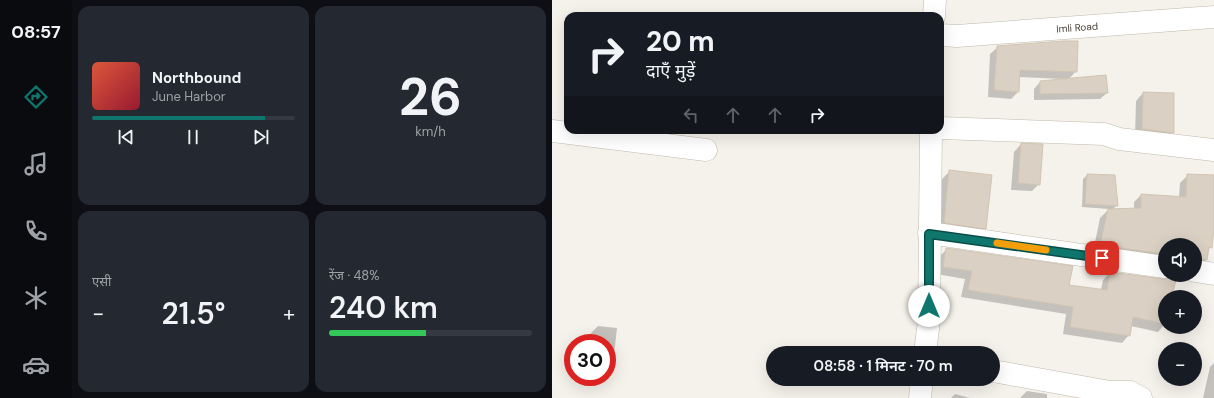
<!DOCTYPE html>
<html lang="hi">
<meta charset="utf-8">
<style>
:root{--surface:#171b24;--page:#242831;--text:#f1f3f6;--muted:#9ea1a6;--line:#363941;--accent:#0f766e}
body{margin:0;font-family:"DM Sans","Noto Sans Devanagari",sans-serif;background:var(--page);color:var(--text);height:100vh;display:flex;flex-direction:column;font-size:15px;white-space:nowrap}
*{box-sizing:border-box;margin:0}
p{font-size:13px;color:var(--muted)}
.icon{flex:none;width:22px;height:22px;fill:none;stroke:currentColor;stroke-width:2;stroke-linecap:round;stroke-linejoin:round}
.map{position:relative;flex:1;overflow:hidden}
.panel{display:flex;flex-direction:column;gap:6px;padding:6px;background:#0d0f14;width:480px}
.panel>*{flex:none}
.hud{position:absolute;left:12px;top:12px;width:380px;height:122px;border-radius:12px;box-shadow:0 4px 16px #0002;background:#171b24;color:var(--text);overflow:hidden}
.buttons{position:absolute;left:606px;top:238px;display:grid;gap:8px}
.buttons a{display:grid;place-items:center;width:44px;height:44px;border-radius:50%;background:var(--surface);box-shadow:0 4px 16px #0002;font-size:20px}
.speed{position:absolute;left:12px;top:334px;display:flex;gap:8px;font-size:20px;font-weight:700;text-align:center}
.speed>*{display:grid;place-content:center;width:52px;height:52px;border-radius:50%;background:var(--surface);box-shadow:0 4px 16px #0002;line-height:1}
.speed .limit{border:6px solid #d22;background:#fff;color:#111}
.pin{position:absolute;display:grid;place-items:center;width:34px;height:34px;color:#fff;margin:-17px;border-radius:8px;box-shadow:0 2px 6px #0006}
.me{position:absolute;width:44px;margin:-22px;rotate:0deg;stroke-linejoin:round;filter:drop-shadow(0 0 3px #0008)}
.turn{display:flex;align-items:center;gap:14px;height:84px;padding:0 16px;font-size:18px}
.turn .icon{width:52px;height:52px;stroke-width:2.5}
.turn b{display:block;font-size:28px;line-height:34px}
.lanes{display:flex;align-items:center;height:38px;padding:0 16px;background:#0003;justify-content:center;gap:20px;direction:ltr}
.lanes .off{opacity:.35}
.big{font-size:30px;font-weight:600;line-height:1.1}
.panel .widget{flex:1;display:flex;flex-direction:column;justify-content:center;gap:6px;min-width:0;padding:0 14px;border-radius:12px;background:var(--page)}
.panel .dial{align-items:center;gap:0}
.dial b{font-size:52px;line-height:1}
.song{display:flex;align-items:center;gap:12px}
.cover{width:48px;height:48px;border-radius:6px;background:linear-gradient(135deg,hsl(10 70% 55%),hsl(350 70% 35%))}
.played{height:4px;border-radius:2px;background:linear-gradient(90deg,var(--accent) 85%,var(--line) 85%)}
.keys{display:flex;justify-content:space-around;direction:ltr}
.heat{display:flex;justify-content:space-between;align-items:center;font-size:22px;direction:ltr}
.charge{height:6px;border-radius:3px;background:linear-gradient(90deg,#34c759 48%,var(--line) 0)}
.panel .tiles{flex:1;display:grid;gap:6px;grid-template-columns:repeat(2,1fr)}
.trip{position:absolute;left:214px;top:346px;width:234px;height:40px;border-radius:20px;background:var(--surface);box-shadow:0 4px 16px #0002;font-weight:600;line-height:40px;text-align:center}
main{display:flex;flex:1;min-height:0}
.tabs{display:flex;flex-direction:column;width:72px;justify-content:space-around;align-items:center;background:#090b0e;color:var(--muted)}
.tabs .icon{width:28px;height:28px}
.tabs .selected{color:var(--accent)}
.tabs b{font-size:18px;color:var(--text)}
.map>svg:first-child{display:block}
.shadow{fill:#0003}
.building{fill:#dad0c3;stroke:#d2c5b3}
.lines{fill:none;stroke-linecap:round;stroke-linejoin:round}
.minor-casing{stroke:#c1b9ad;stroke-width:23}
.minor{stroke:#fff;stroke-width:22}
.route-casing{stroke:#0a4d48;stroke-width:10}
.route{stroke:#0f766e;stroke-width:7}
.slow{stroke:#f59e0b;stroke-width:7}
.labels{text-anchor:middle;stroke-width:3;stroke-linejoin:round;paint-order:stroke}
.street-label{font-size:10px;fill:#4a4238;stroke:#fff}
</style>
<main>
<nav class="tabs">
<b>08:57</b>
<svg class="icon selected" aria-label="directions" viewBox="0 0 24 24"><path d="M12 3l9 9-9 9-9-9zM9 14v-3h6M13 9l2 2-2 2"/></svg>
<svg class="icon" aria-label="music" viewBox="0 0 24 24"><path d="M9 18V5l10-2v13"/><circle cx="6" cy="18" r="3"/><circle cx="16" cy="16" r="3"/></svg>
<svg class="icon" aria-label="phone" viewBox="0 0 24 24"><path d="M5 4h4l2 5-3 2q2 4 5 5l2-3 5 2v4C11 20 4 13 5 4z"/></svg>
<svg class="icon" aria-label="climate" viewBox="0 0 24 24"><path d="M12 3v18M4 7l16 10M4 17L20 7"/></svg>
<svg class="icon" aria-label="car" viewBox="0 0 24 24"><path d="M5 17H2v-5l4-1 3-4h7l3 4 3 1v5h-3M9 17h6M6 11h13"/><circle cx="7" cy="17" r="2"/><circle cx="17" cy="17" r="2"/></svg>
</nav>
<section class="panel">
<div class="tiles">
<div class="widget">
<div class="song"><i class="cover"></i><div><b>Northbound</b><p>June Harbor</p></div></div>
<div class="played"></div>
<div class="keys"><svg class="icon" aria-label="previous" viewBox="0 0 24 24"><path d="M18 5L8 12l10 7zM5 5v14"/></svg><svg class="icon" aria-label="pause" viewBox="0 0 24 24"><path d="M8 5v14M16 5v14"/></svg><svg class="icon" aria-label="next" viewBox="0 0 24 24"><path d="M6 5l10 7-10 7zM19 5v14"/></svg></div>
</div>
<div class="widget dial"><b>26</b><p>km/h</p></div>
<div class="widget"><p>एसी</p>
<div class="heat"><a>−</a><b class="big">21.5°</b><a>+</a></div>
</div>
<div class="widget"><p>रेंज · 48%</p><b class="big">240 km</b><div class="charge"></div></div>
</div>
</section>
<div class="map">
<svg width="662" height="398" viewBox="0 0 662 398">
<rect width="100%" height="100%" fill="#f5f2eb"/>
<!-- shadow -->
<g class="shadow">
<path d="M446,47l78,24 -7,8 36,-3 2,17 -7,6 -66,1v-11l6,-7 23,-3 -44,-2 -1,15 -7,7 -23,-2 2,-43z"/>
<path d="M591,93l30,39 -7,8 -31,-4 1,-35z"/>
<path d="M469,144l18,40 -7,7 -21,-1 3,-38z"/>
<path d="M398,171l35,57 -10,10 -40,-6 5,-51z"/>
<path d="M535,175l30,30 -5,5 22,-1v-7l7,-7 38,2 1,-14 8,-8 26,1v43l-3,28 -4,4 -1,9 -8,7h-3v-22h-30v19l-72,-12 7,-34 9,-9 -27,-2 1,-28z"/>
<path d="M395,249l121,37 33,4 2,-10 7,-7 59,7 1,-5h6l-5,22h-6v27l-7,8 -27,-6 -2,9 -7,8 -59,-9 3,-20 -105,-17 4,-18 -29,-5 3,-17z"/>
<path d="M46,326l19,2 -5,44 -7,7 -19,-2h21v-34h-17l1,-10z"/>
<path d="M662,363v35h-11l7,-31z"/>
<path d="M475,391l20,3v4h-27z"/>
<path d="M403,394l15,4h-19z"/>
</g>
<!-- building -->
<g class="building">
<path d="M511,41h15l-1,31 -57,-2 -1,22 -25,-2 3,-44z"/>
<path d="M554,75l2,18 -68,1v-13z"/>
<path d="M591,92l31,1v40l-32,-4z"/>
<path d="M469,143l22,1 -3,41 -22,-2z"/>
<path d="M397,170l43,5 -6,54 -42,-6z"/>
<path d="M535,174l28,1 3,31 -33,-2z"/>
<path d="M635,174l27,1v53l-2,20 -3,-1 -2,13 -12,-1v-14h-30v9l-65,-9 8,-36 33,-1v-14l45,3z"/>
<path d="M394,248l127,18 -4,19 38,5 3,-18 53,7 14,-4 -5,22h-7v27l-32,-7 -3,19 -60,-9 3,-20 -105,-17 4,-19 -29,-4z"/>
</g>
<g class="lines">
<defs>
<g id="minor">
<path d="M382,16l1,-16"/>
<path d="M388,35l17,1 257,-19"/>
<path d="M388,128l164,6 15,5 95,11"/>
<path d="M0,131l154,19"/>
<path d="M377,233l236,34"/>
<path d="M643,271l19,3"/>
<path d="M373,353l4,-32 2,-191"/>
<path d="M441,371l117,21h20l11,6"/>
<path d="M368,398l2,-19"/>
</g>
</defs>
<!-- minor casing -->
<use href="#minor" class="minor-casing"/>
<!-- minor -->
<use href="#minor" class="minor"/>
</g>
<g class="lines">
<defs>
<path id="route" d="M377,306v-72l173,24"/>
</defs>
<!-- route casing -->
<use href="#route" class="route-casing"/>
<!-- route -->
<use href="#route" class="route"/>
<!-- slow -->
<path class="slow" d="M445,243l49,7"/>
</g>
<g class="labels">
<!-- street labels -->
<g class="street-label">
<text transform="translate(525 27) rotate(-4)" y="4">Imli Road</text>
</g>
</g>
</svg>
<div class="buttons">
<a><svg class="icon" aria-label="sound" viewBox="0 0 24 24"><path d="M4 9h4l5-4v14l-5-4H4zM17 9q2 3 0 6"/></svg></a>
<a>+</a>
<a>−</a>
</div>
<div class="speed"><div class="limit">30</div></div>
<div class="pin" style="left:550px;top:258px;background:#d93025"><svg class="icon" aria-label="arrive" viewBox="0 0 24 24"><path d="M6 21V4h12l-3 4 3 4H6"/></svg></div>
<svg class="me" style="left:377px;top:306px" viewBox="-20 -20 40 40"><circle r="19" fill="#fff"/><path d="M0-13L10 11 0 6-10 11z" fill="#0f766e"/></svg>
<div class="trip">08:58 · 1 मिनट · 70 m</div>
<div class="hud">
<div class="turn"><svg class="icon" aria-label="right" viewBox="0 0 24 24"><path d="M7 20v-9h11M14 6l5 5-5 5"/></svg><div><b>20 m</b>दाएँ मुड़ें</div></div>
<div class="lanes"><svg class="icon off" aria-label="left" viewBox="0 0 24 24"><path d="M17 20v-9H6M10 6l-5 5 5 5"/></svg><svg class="icon off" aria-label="ahead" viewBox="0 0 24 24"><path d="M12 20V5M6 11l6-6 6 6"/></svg><svg class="icon off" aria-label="ahead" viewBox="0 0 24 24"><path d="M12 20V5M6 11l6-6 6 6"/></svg><svg class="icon" aria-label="right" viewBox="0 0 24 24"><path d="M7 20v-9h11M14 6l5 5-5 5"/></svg></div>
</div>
</div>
</main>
